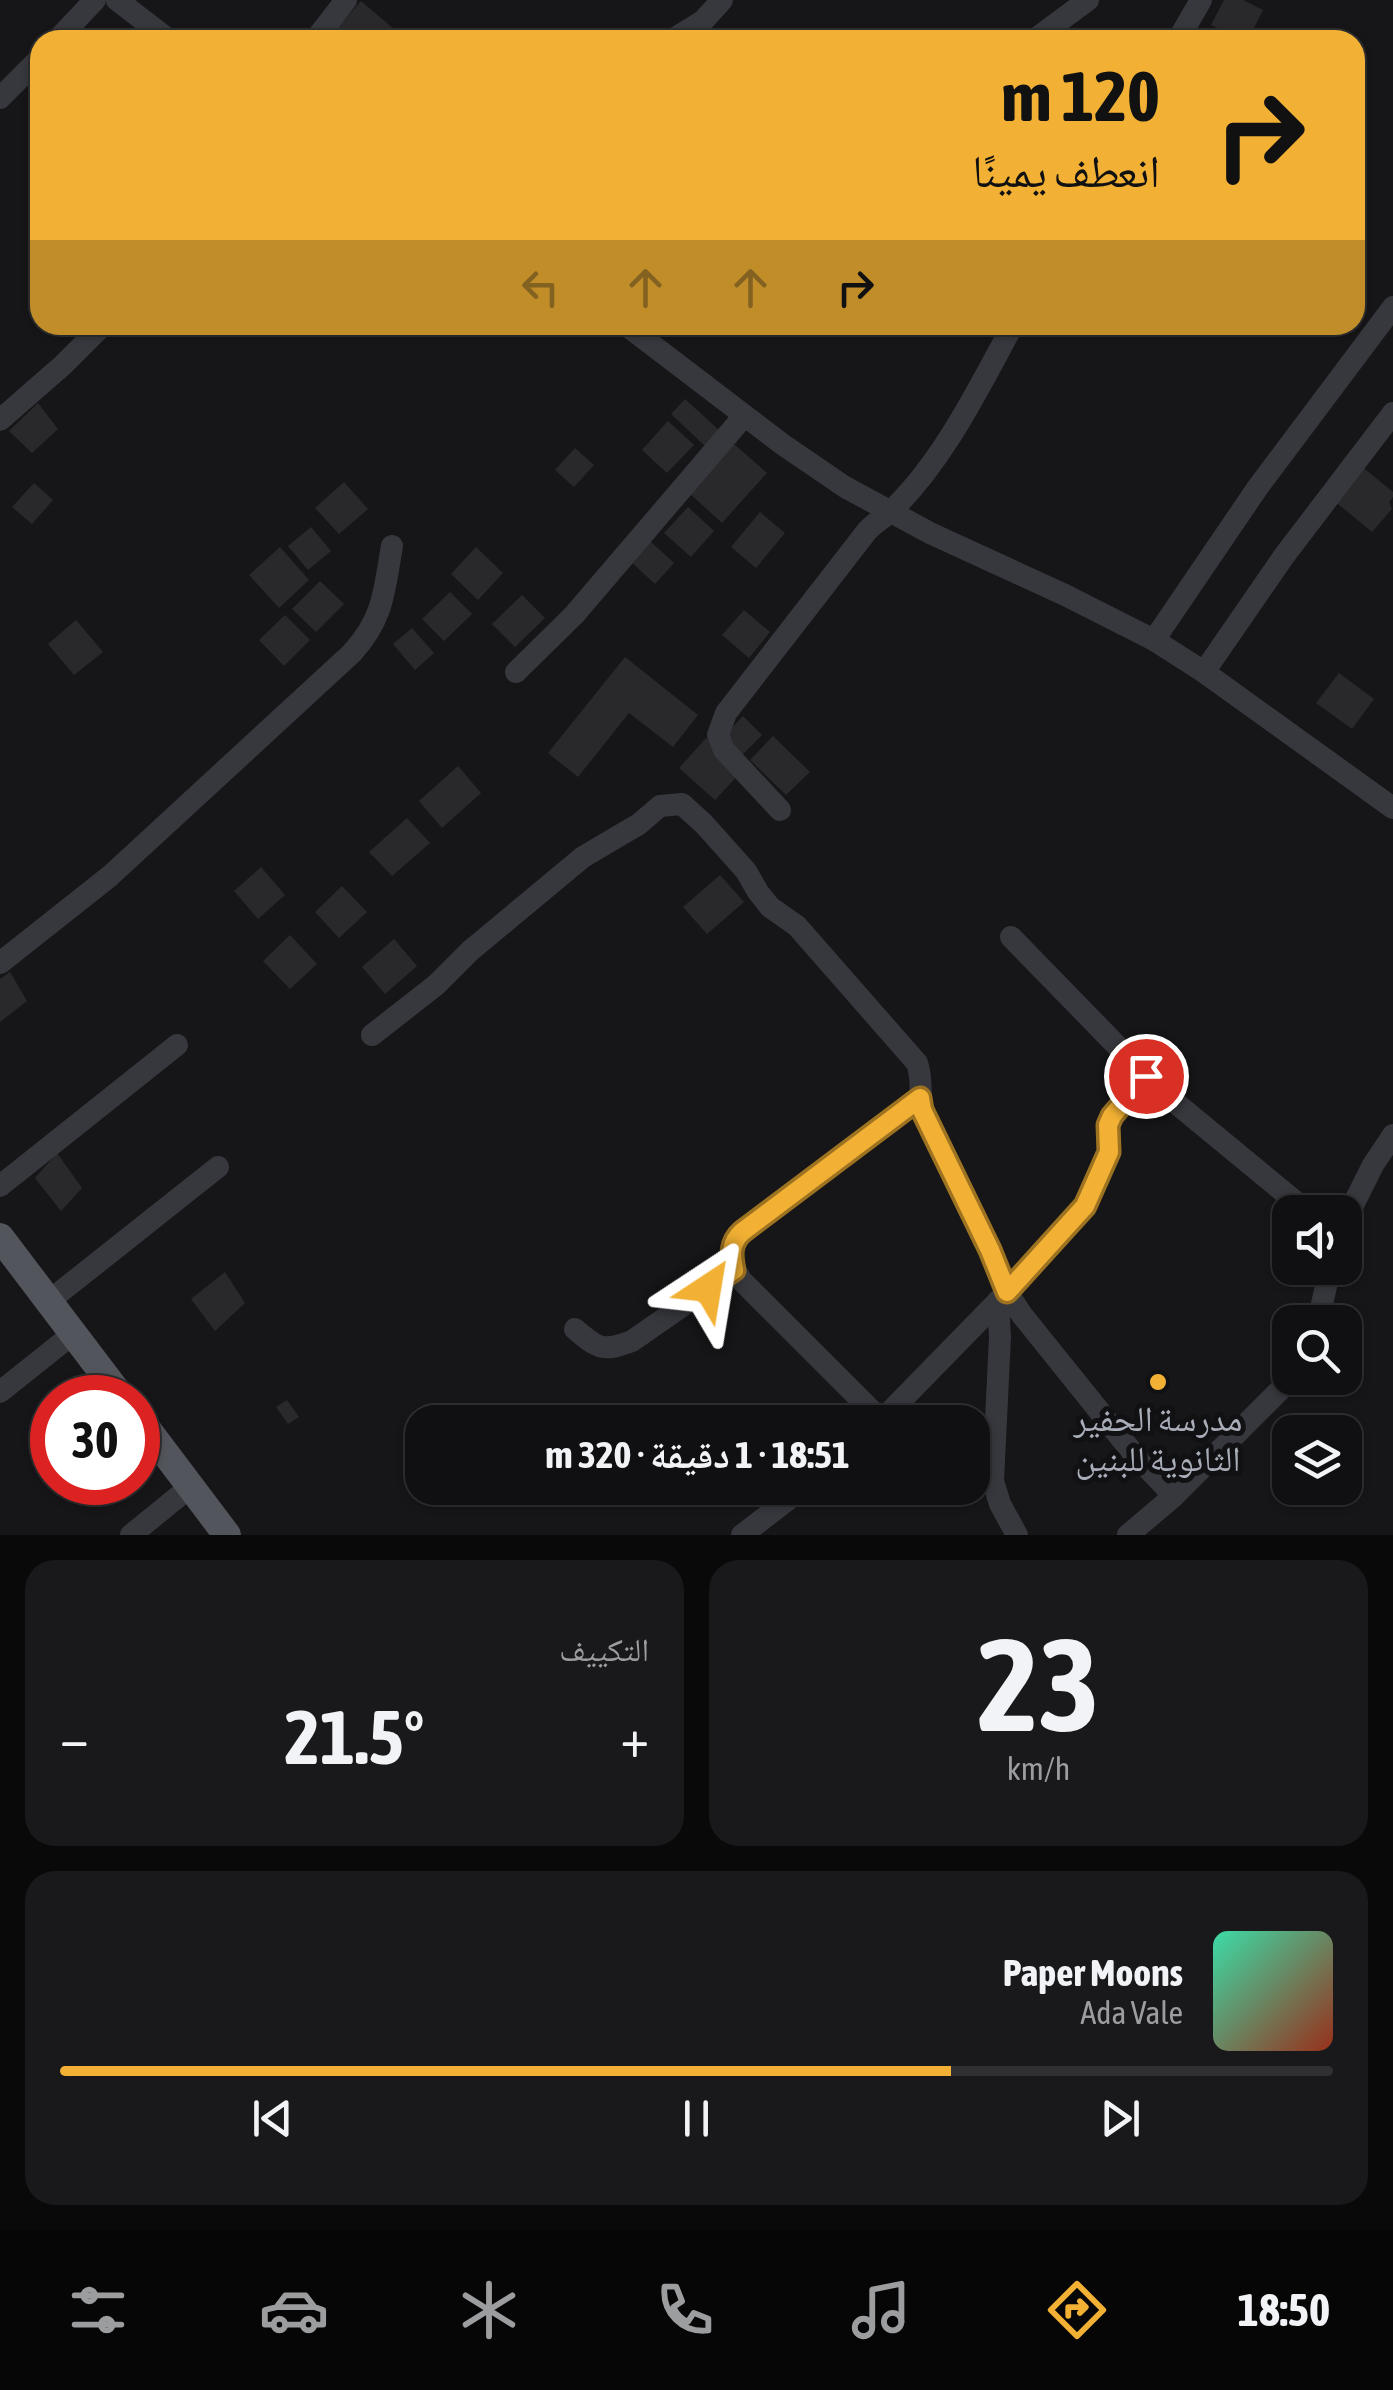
<!DOCTYPE html>
<html lang="ar">
<meta charset="utf-8">
<style>
:root{--surface:#101012;--page:#19191b;--text:#f1f3f6;--muted:#9c9d9f;--line:#303032;--accent:#f2b134}
body{margin:0;font-family:"Asap Condensed","Noto Naskh Arabic",sans-serif;background:var(--page);color:var(--text);direction:rtl;height:100vh;display:flex;flex-direction:column;font-size:38px;white-space:nowrap}
*{box-sizing:border-box;margin:0}
p{font-size:32px;color:var(--muted)}
.icon{flex:none;width:55px;height:55px;fill:none;stroke:currentColor;stroke-width:2;stroke-linecap:round;stroke-linejoin:round}
.map{position:relative;height:1535px;overflow:hidden;direction:ltr}
.sheet{display:flex;flex-direction:column;gap:25px;padding:25px;background:#09090a;flex:1}
.sheet>*{flex:none}
.guide{position:absolute;left:30px;top:30px;width:1335px;height:305px;border-radius:30px;box-shadow:0 2px 8px #0004,0 0 0 2px var(--line);direction:rtl;background:#f2b134;color:#111;overflow:hidden}
.tools{position:absolute;left:1272px;top:1195px;display:grid;gap:20px}
.tools a{display:grid;place-items:center;width:90px;height:90px;border-radius:20px;background:var(--surface);box-shadow:0 2px 8px #0004,0 0 0 2px var(--line);font-size:50px}
.speed{position:absolute;left:30px;top:1375px;display:flex;gap:20px;font-size:50px;font-weight:700;text-align:center}
.speed>*{display:grid;place-content:center;width:130px;height:130px;border-radius:50%;background:var(--surface);box-shadow:0 2px 8px #0004,0 0 0 2px var(--line);line-height:1}
.speed .limit{border:15px solid #d22;background:#fff;color:#111}
.pin{position:absolute;display:grid;place-items:center;width:85px;height:85px;color:#fff;margin:-42px;border:5px solid #fff;border-radius:50%;box-shadow:0 2px 10px #0007}
.me{position:absolute;width:110px;margin:-55px;rotate:33deg;stroke-linejoin:round;filter:drop-shadow(0 0 8px #0008)}
.turn{display:flex;align-items:center;gap:35px;height:210px;padding:0 40px;font-size:45px}
.turn .icon{width:130px;height:130px;stroke-width:2.5}
.turn b{display:block;font-size:70px;line-height:85px}
.lanes{display:flex;align-items:center;height:95px;padding:0 40px;background:#0003;justify-content:center;gap:50px;direction:ltr}
.lanes .off{opacity:.35}
.big{font-size:75px;font-weight:700;line-height:1.1}
.sheet .tile{flex:1;display:flex;flex-direction:column;justify-content:center;gap:15px;min-width:0;padding:0 35px;border-radius:30px;background:var(--page)}
.sheet .dial{align-items:center;gap:0}
.dial b{font-size:130px;line-height:1}
.song{display:flex;align-items:center;gap:30px}
.cover{width:120px;height:120px;border-radius:15px;background:linear-gradient(135deg,hsl(160 70% 55%),hsl(10 70% 35%))}
.played{height:10px;border-radius:5px;background:linear-gradient(90deg,var(--accent) 70%,var(--line) 70%)}
.keys{display:flex;justify-content:space-around;direction:ltr}
.heat{display:flex;justify-content:space-between;align-items:center;font-size:55px;direction:ltr}
.sheet .tiles{flex:1;display:grid;gap:25px;grid-template-columns:1fr 1fr}
.tile:last-child{grid-column:span 2}
.trip{position:absolute;left:405px;top:1405px;width:585px;height:100px;border-radius:30px;background:var(--surface);box-shadow:0 2px 8px #0004,0 0 0 2px var(--line);font-weight:700;line-height:100px;text-align:center;direction:rtl}
.tabs{display:flex;height:160px;justify-content:space-around;align-items:center;background:#060607;color:var(--muted)}
.tabs .icon{width:70px;height:70px}
.tabs .current{color:var(--accent)}
.tabs b{font-size:45px;color:var(--text)}
.map>svg:first-child{display:block}
.building{fill:#29292c}
.lines{fill:none;stroke-linecap:round;stroke-linejoin:round}
.minor{stroke:#37383d;stroke-width:22}
.major{stroke:#53555c;stroke-width:28}
.route-casing{stroke:#9d7322;stroke-width:25}
.route{stroke:#f2b134;stroke-width:18}
.poi-dot{fill:#f2b134;stroke:#111113;stroke-width:4}
.labels{text-anchor:middle;stroke-width:10;stroke-linejoin:round;paint-order:stroke}
.poi-label{font-size:35px;fill:#a8adb8;stroke:#111113}
</style>
<div class="map">
<svg width="1393" height="1535" viewBox="0 0 1393 1535">
<rect width="100%" height="100%" fill="#161618"/>
<!-- building -->
<g class="building">
<path d="M1224,0h19l20,10 -15,30h-8l-29,-15z"/>
<path d="M361,1l34,29 -9,10h-47l-7,-6z"/>
<path d="M685,399l35,32 -15,15 -34,-32z"/>
<path d="M38,403l20,26 -26,24 -23,-22z"/>
<path d="M668,421l26,24 -27,28 -25,-23z"/>
<path d="M734,444l33,29 -45,50 -33,-30z"/>
<path d="M575,448l19,17 -20,22 -19,-17z"/>
<path d="M1360,465l33,27v5l-4,5 3,7 -20,23 -40,-33z"/>
<path d="M344,482l24,27 -29,25 -24,-26z"/>
<path d="M34,483l19,17 -21,24 -20,-17z"/>
<path d="M688,507l26,24 -23,26 -27,-24z"/>
<path d="M760,512l25,21 -29,35 -25,-21z"/>
<path d="M311,527l20,24 -23,19 -20,-24z"/>
<path d="M650,541l24,22 -19,21 -24,-22z"/>
<path d="M280,547l29,33 -30,28 -30,-33z"/>
<path d="M476,547l27,26 -25,27 -27,-26z"/>
<path d="M320,581l24,23 -28,28 -24,-23z"/>
<path d="M450,592l22,22 -28,27 -22,-22z"/>
<path d="M522,595l23,23 -30,29 -23,-23z"/>
<path d="M744,610l26,22 -21,26 -27,-23z"/>
<path d="M285,615l25,25 -26,26 -25,-26z"/>
<path d="M76,620l27,32 -29,23 -26,-31z"/>
<path d="M412,628l22,25 -19,17 -22,-26z"/>
<path d="M625,657l73,58 -25,32 -44,-34 -51,64 -30,-24z"/>
<path d="M1339,673l35,26 -22,30 -36,-26z"/>
<path d="M743,716l19,19 -20,20 -19,-18z"/>
<path d="M773,736l37,36 -24,23 -36,-35z"/>
<path d="M706,738l36,33 -27,29 -36,-32z"/>
<path d="M458,766l23,27 -39,35 -23,-27z"/>
<path d="M407,818l23,25 -38,33 -23,-24z"/>
<path d="M261,867l24,28 -27,24 -24,-28z"/>
<path d="M720,875l24,27 -37,32 -24,-27z"/>
<path d="M342,886l25,26 -28,26 -24,-26z"/>
<path d="M290,935l27,29 -27,25 -27,-28z"/>
<path d="M394,939l23,27 -32,28 -23,-27z"/>
<path d="M10,972l17,29 -27,21v-43z"/>
<path d="M57,1153l25,35 -21,23 -26,-33z"/>
<path d="M225,1272l20,31 -30,28 -24,-32z"/>
<path d="M287,1400l12,17 -11,7 -12,-17z"/>
</g>
<g class="lines">
<!-- minor -->
<g class="minor">
<path d="M117,0l52,40"/>
<path d="M57,40l38,-40"/>
<path d="M315,40l31,-40"/>
<path d="M672,40l31,-19 19,-21"/>
<path d="M1034,40l54,-40"/>
<path d="M1178,40l23,-40"/>
<path d="M0,98l40,-40"/>
<path d="M626,325l156,119 63,43 85,46 135,62 89,45 50,32 189,136"/>
<path d="M0,420l63,-55 40,-40"/>
<path d="M1154,640l104,-153 135,-180"/>
<path d="M516,672l58,-57 170,-199"/>
<path d="M1204,672l80,-116 109,-143"/>
<path d="M780,810l-56,-60 -6,-15 8,-22 141,-182c7,-8 17,-13 24,-20 52,-49 88,-124 122,-186"/>
<path d="M1011,937l149,153 148,122"/>
<path d="M0,963l110,-87 242,-223c32,-35 32,-62 40,-107"/>
<path d="M372,1035l64,-50 34,-34 113,-94 56,-33 21,-18 22,-2 22,20 42,47 12,21 12,15 27,19 120,137c6,16 2,31 5,47l68,140 17,42 15,23 111,138 41,43"/>
<path d="M0,1186l177,-141"/>
<path d="M1345,1221l28,-56 20,-30"/>
<path d="M49,1301l169,-134"/>
<path d="M998,1301l2,36 -7,144 7,23 17,31"/>
<path d="M1318,1322l12,-54"/>
<path d="M575,1329c23,20 28,23 57,12l102,-71"/>
<path d="M0,1392l74,-59"/>
<path d="M882,1421l-140,-140c-12,-16 -15,-35 0,-50l178,-133"/>
<path d="M880,1422l127,-130 78,-86 24,-54 -1,-27 4,-9 34,-40"/>
<path d="M131,1535l59,-48"/>
<path d="M742,1535l61,-47"/>
<path d="M1128,1535l46,-39 118,-118"/>
</g>
<!-- major -->
<g class="major">
<path d="M0,1237l122,161"/>
<path d="M138,1417l89,118"/>
</g>
</g>
<g class="lines">
<defs>
<path id="route" d="M708,1288l26,-18c-3,-15 -4,-27 8,-38l178,-134 2,12 68,140 17,42 78,-86 24,-54 -1,-27 4,-9 34,-40"/>
</defs>
<!-- route casing -->
<use href="#route" class="route-casing"/>
<!-- route -->
<use href="#route" class="route"/>
</g>
<!-- markers -->
<circle class="poi-dot" cx="1158" cy="1382" r="10"/>
<g class="labels">
<!-- poi labels -->
<g class="poi-label">
<text x="1158" y="1431">مدرسة الحفير<tspan x="1158" dy="40">الثانوية للبنين</tspan></text>
</g>
</g>
</svg>
<div class="tools">
<a><svg class="icon" aria-label="sound" viewBox="0 0 24 24"><path d="M4 9h4l5-4v14l-5-4H4zM17 9q2 3 0 6"/></svg></a>
<a><svg class="icon" aria-label="search" viewBox="0 0 24 24"><circle cx="10" cy="10" r="6"/><path d="M15 15l6 6"/></svg></a>
<a><svg class="icon" aria-label="layers" viewBox="0 0 24 24"><path d="M12 4l9 5-9 5-9-5zM3 14l9 5 9-5"/></svg></a>
</div>
<div class="speed"><div class="limit">30</div></div>
<div class="pin" style="left:1146px;top:1076px;background:#d93025"><svg class="icon" aria-label="arrive" viewBox="0 0 24 24"><path d="M6 21V4h12l-3 4 3 4H6"/></svg></div>
<svg class="me" style="left:708px;top:1288px" viewBox="-20 -20 40 40"><path d="M0-17L14 15 0 8-14 15z" fill="#f2b134" stroke="#fff" stroke-width="4"/></svg>
<div class="trip">18:51 · 1 دقيقة · 320 m</div>
<div class="guide">
<div class="turn"><svg class="icon" aria-label="right" viewBox="0 0 24 24"><path d="M7 20v-9h11M14 6l5 5-5 5"/></svg><div><b>120 m</b>انعطف يمينًا</div></div>
<div class="lanes"><svg class="icon off" aria-label="left" viewBox="0 0 24 24"><path d="M17 20v-9H6M10 6l-5 5 5 5"/></svg><svg class="icon off" aria-label="ahead" viewBox="0 0 24 24"><path d="M12 20V5M6 11l6-6 6 6"/></svg><svg class="icon off" aria-label="ahead" viewBox="0 0 24 24"><path d="M12 20V5M6 11l6-6 6 6"/></svg><svg class="icon" aria-label="right" viewBox="0 0 24 24"><path d="M7 20v-9h11M14 6l5 5-5 5"/></svg></div>
</div>
</div>
<section class="sheet">
<div class="tiles">
<div class="tile dial"><b>23</b><p>km/h</p></div>
<div class="tile"><p>التكييف</p>
<div class="heat"><a>−</a><b class="big">21.5°</b><a>+</a></div>
</div>
<div class="tile">
<div class="song"><i class="cover"></i><div><b>Paper Moons</b><p>Ada Vale</p></div></div>
<div class="played"></div>
<div class="keys"><svg class="icon" aria-label="previous" viewBox="0 0 24 24"><path d="M18 5L8 12l10 7zM5 5v14"/></svg><svg class="icon" aria-label="pause" viewBox="0 0 24 24"><path d="M8 5v14M16 5v14"/></svg><svg class="icon" aria-label="next" viewBox="0 0 24 24"><path d="M6 5l10 7-10 7zM19 5v14"/></svg></div>
</div>
</div>
</section>
<nav class="tabs">
<b>18:50</b>
<svg class="icon current" aria-label="directions" viewBox="0 0 24 24"><path d="M12 3l9 9-9 9-9-9zM9 14v-3h6M13 9l2 2-2 2"/></svg>
<svg class="icon" aria-label="music" viewBox="0 0 24 24"><path d="M9 18V5l10-2v13"/><circle cx="6" cy="18" r="3"/><circle cx="16" cy="16" r="3"/></svg>
<svg class="icon" aria-label="phone" viewBox="0 0 24 24"><path d="M5 4h4l2 5-3 2q2 4 5 5l2-3 5 2v4C11 20 4 13 5 4z"/></svg>
<svg class="icon" aria-label="climate" viewBox="0 0 24 24"><path d="M12 3v18M4 7l16 10M4 17L20 7"/></svg>
<svg class="icon" aria-label="car" viewBox="0 0 24 24"><path d="M5 17H2v-5l4-1 3-4h7l3 4 3 1v5h-3M9 17h6M6 11h13"/><circle cx="7" cy="17" r="2"/><circle cx="17" cy="17" r="2"/></svg>
<svg class="icon" aria-label="filters" viewBox="0 0 24 24"><path d="M4 7h16M4 17h16"/><circle cx="9" cy="7" r="2"/><circle cx="15" cy="17" r="2"/></svg>
</nav>
